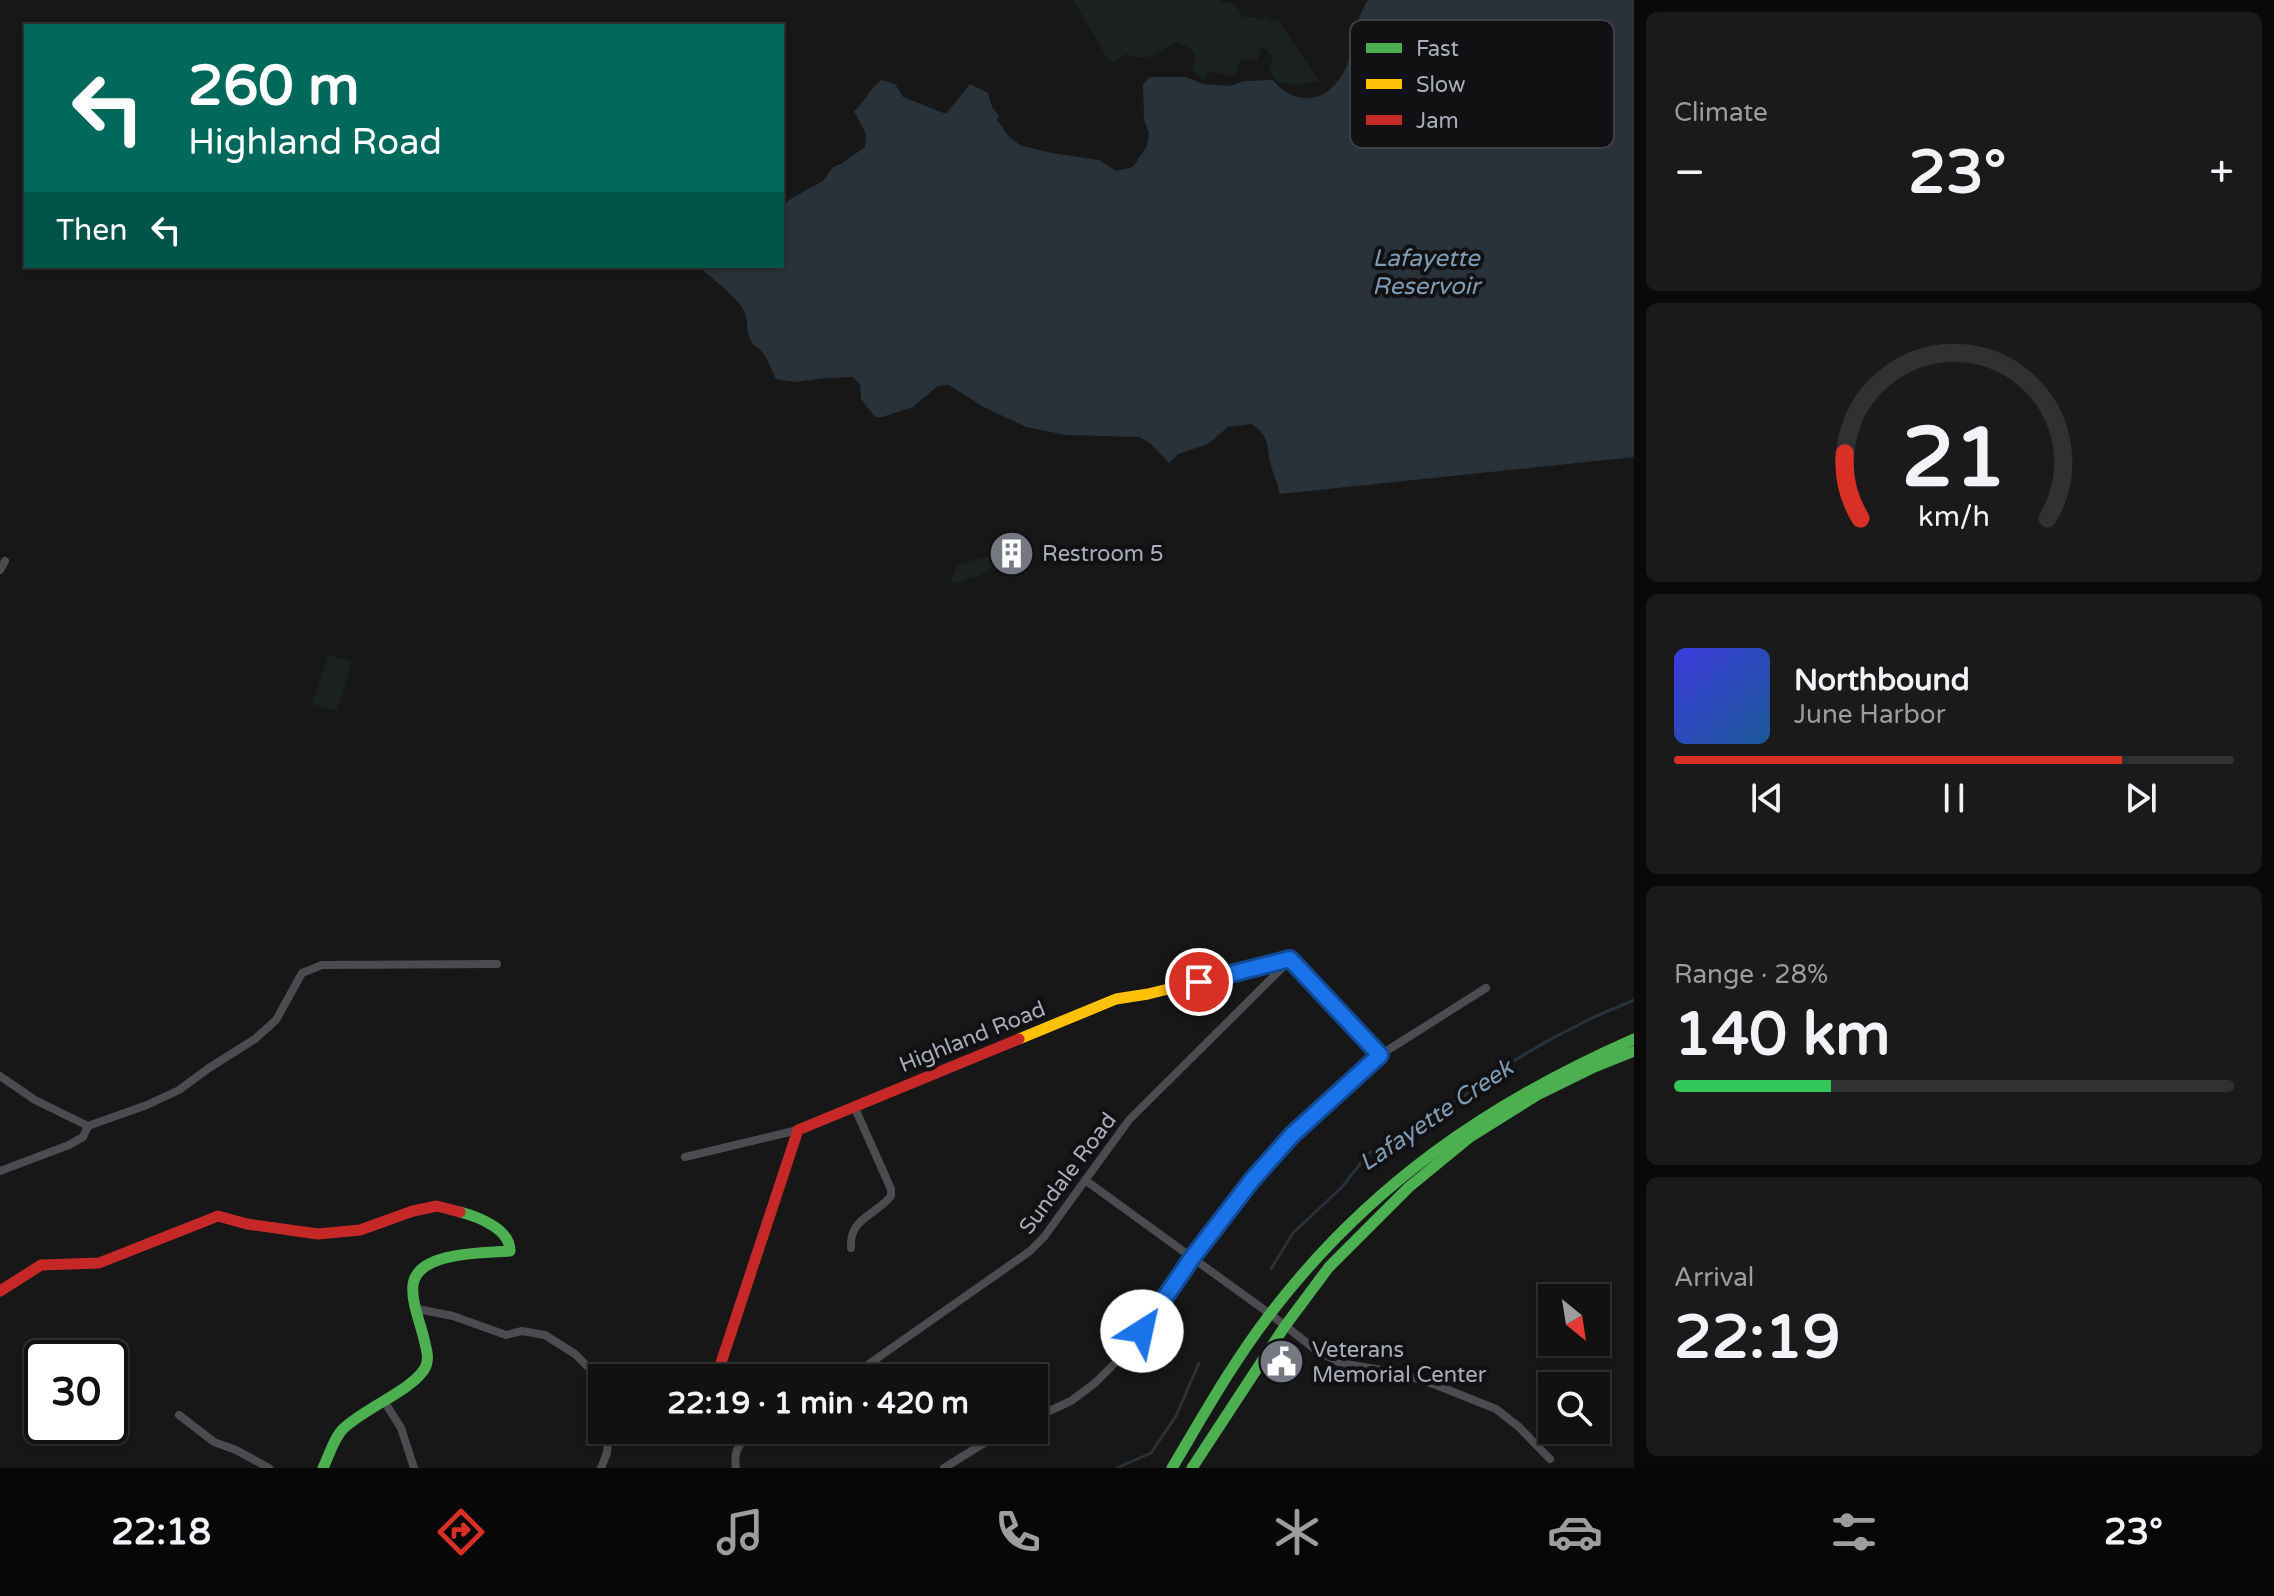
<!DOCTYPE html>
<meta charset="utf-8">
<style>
:root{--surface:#111;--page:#1a1a1a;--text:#f1f3f6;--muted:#9c9d9f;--line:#303131;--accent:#d93025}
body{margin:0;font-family:"Varela Round",sans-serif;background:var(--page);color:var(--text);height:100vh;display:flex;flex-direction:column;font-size:30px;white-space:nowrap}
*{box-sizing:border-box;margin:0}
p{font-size:26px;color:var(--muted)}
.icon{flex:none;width:44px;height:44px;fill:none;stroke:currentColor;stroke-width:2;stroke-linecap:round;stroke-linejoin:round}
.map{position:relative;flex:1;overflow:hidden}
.side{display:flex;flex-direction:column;gap:12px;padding:12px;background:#090909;width:640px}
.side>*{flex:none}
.banner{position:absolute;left:24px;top:24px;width:760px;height:244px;border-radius:0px;box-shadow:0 2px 6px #0004,0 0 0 2px var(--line);background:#00695c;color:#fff;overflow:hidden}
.needle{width:52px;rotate:150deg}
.controls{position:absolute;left:1538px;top:1284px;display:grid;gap:16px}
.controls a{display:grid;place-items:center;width:72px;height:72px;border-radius:0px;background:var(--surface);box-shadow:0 2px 6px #0004,0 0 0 2px var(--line);font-size:40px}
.speed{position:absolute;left:24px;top:1340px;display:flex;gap:16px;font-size:40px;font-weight:700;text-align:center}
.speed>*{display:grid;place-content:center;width:104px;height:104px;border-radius:50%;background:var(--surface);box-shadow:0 2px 6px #0004,0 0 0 2px var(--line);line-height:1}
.speed .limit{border:4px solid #111;border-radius:12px;background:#fff;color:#111}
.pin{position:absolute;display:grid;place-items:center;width:68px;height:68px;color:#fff;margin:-34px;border:4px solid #fff;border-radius:50%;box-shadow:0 2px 8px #0007}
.me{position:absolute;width:88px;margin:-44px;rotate:35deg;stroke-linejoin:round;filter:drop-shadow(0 0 6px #0008)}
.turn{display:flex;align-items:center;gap:28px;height:168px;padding:0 32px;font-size:36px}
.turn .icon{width:104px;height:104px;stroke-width:2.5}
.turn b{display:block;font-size:56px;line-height:68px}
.then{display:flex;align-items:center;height:76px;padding:0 32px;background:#0003;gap:16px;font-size:30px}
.big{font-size:60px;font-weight:800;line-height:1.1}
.side .widget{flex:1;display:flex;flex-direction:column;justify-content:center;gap:12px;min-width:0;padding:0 28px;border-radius:12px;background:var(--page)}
.side .dial{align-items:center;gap:0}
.dial svg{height:208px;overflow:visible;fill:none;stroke:var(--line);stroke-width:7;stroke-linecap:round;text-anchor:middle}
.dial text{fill:var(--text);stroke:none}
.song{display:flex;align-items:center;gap:24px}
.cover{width:96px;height:96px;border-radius:12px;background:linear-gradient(135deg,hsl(240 70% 55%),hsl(210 70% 35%))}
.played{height:8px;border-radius:4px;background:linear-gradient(90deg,var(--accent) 80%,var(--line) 80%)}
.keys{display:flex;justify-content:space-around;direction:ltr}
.heat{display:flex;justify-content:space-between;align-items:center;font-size:44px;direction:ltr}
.charge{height:12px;border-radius:6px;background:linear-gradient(90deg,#34c759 28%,var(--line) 0)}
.trip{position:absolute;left:588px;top:1364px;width:460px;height:80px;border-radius:0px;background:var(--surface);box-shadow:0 2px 6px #0004,0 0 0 2px var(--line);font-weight:800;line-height:80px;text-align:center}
.menu{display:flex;height:128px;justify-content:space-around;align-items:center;background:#070707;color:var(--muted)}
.menu .icon{width:56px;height:56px}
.menu .active{color:var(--accent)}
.menu b{font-size:36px;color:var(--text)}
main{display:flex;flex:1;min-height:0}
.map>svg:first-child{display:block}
.green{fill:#1b211c}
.water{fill:#2a3239}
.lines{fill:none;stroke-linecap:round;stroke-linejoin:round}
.stream{stroke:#2a3239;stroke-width:3}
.street{stroke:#4b4c50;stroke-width:8}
.fast{stroke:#4caf50;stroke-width:11}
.slow{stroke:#ffc107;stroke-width:11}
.jam{stroke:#c62828;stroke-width:11}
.route-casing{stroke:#114b97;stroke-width:20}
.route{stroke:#1a73e8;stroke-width:14}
.labels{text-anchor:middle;stroke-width:8;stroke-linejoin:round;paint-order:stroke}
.poi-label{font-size:22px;fill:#a8adb8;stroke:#111113;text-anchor:start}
.street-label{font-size:22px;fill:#a8adb8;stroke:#111113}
.water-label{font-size:24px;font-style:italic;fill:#7f9bb3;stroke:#111113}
.key{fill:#111113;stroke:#3e4045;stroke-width:2}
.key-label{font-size:22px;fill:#a8adb8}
</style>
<main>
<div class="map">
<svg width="1634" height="1468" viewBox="0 0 1634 1468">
<rect width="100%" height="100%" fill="#171717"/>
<!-- green -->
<g class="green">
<path d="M1073,0h147l2,4 8,-2 7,5 5,10h13l5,3 7,-4 5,4h6l42,62c-8,-2 -14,3 -23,3 -7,0 -9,-4 -17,-1l-5,-4 -6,-13 4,-10 -11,-11 -5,14 -15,-1 -7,17c-10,1 -15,-5 -27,-3l-2,6 -5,1 -9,-13c7,-18 -1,-18 -15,-25 -22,11 -26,21 -52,12l-9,8 -7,-1z"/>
<path d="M991,555l6,3 2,6 -21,12 -25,8 -2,-4 7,-15z"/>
<path d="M328,655l24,7 -15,49 -25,-7z"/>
</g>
<!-- water -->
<path class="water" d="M1368,0h266v457l-354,37c-3,-12 -9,-25 -11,-37 -2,-17 -2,-21 -17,-33l-24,3 -20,17 -30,10 -9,9 -19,-20 -11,-6 -73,-2 -40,-8 -44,-21 -33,-21 -11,1 -25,21 -31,10h-7l-14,-18 -1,-14 -7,-8 -26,1 -33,4 -18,-3c-6,-11 -11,-30 -23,-34 -8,-15 -4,-19 -8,-32 -4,-13 -36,-38 -48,-47h85l1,-59 6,-7 34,-19 10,-14 8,-3 24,-17 1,-13 -12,-23c12,-10 16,-23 27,-31l14,4 8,13 43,17 24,-30 18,9 4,14 7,9 -2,4 13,18 10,7 31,8 48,7 17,11 17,-4 14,-21 2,-14 -5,-12 -1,-36 7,-7h36l17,7 27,2 15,-5 28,-1c8,10 17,17 31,18 9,1 17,-2 24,-7 31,-24 21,-64 40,-91z"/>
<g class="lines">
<!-- stream -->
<g class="stream">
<path d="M1271,1269l22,-36 49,-46 26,-33 125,-76 22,-18 34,-20 45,-23 40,-17"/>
<path d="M1117,1468l34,-15 25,-37 23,-53"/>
</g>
<!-- street -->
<g class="street">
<path d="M0,570l5,-9"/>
<path d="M0,1076l35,24 53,26"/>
<path d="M88,1126l59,-21 32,-15 30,-22 46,-29 21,-19 26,-47 20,-8 175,-1"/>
<path d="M685,1157l113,-27"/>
<path d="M0,1171l69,-26 14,-8 5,-11"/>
<path d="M1085,1180l185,134 46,36 24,13 59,10 37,12 60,24 23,18 31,32"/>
<path d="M851,1248c-2,-30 24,-32 40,-52v-7l-37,-83"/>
<path d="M417,1309l36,7 53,19 16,-4 23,4 30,19 16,16 11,29"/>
<path d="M849,1378l181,-127 14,-14 85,-117 160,-159"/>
<path d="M384,1401l17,27 13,40"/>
<path d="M179,1415l35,27 22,8 33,18"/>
<path d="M1034,1418l37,-17 24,-18 32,-32 65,-93 60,-78 40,-45 88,-80 106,-67"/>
<path d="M601,1468l6,-15 2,-23"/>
<path d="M736,1468c-3,-20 4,-24 18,-38"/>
<path d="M944,1468l61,-38"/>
</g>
<!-- fast -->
<g class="fast">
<path d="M323,1468c6,-12 10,-28 19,-38 20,-21 71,-40 83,-62 5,-9 1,-20 -1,-29 -4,-17 -13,-38 -11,-54 4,-34 72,-32 97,-34 0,-22 -31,-34 -50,-39"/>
<path d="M1172,1468c31,-52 61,-106 98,-154 98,-128 218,-211 364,-275"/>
<path d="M1192,1468l93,-142 44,-59 80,-80 61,-50 67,-42 55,-27 42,-17"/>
</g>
<!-- slow -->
<path class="slow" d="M1019,1039l97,-40 32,-5 142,-35 90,96"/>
<!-- jam -->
<g class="jam">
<path d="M0,1291l41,-26 58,-2 119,-47 29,8 71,10 42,-4 53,-19 24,-5 23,6"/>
<path d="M716,1378l82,-248 221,-91"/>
</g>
</g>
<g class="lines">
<defs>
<path id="route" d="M1142,1331l50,-73 60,-78 40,-45 88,-80 -90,-96 -91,23"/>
</defs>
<!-- route casing -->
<use href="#route" class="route-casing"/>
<!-- route -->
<use href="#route" class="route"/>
</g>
<!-- icons -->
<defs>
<symbol id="building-disc" viewBox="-11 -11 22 22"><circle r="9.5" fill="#757880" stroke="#111113"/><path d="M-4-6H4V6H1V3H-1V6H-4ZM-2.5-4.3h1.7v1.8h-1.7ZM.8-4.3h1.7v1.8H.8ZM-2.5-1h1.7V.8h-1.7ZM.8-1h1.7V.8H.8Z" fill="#fff"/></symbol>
<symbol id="civic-disc" viewBox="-11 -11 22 22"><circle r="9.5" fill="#757880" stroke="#111113"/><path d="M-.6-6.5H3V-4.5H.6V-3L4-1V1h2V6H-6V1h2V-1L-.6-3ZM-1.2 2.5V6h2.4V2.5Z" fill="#fff"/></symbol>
</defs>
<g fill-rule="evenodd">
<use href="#building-disc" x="986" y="528" width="51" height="51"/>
<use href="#civic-disc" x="1256" y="1336" width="51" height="51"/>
</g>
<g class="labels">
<!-- poi labels -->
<g class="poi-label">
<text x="1042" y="561">Restroom 5</text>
<text x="1312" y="1357">Veterans<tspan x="1312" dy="25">Memorial Center</tspan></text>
</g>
<!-- street labels -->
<g class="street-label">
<text transform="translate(972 1036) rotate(-22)" y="8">Highland Road</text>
<text transform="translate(1067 1173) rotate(-53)" y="8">Sundale Road</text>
</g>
<!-- water labels -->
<g class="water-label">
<text x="1426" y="266">Lafayette<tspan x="1426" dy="28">Reservoir</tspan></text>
<text transform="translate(1436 1115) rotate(-34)" y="8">Lafayette Creek</text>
</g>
</g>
<!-- legend -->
<rect x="1350" y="20" width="264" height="128" rx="12" class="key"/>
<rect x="1366" y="43" width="36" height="10" fill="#4caf50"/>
<rect x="1366" y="79" width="36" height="10" fill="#ffc107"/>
<rect x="1366" y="115" width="36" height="10" fill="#c62828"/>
<g class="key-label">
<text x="1416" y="56">Fast</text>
<text x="1416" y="92">Slow</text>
<text x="1416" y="128">Jam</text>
</g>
</svg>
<div class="controls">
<a><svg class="needle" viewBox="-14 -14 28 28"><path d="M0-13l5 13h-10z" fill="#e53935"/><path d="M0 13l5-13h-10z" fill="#9c9d9f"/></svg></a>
<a><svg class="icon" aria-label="search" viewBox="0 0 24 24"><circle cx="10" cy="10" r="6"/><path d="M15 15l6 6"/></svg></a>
</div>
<div class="speed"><div class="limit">30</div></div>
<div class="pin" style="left:1199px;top:982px;background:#d93025"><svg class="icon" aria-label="arrive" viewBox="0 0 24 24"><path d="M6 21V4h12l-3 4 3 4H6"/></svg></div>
<svg class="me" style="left:1142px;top:1331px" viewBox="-20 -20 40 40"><circle r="19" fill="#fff"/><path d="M0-13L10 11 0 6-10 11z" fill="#1a73e8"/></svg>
<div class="trip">22:19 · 1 min · 420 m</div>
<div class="banner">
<div class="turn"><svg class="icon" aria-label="left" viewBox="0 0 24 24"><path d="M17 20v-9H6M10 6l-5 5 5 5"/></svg><div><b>260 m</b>Highland Road</div></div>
<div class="then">Then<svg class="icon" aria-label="left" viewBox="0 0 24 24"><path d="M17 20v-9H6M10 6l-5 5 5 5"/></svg></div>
</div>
</div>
<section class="side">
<div class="widget"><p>Climate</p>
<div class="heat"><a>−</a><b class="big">23°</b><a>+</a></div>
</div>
<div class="widget dial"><svg viewBox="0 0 100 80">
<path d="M14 69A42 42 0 1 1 86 69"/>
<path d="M14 69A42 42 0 0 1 8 44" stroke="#d93025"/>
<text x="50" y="56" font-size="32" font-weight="700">21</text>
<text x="50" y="72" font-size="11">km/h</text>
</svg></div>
<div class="widget">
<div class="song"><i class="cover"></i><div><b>Northbound</b><p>June Harbor</p></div></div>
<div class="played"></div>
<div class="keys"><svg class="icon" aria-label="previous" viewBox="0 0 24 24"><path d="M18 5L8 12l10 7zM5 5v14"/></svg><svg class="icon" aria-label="pause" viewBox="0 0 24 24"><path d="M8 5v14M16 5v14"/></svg><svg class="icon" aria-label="next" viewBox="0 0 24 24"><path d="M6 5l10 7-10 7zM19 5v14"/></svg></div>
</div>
<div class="widget"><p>Range · 28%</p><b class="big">140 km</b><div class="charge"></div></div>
<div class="widget"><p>Arrival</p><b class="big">22:19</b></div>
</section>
</main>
<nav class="menu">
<b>22:18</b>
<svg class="icon active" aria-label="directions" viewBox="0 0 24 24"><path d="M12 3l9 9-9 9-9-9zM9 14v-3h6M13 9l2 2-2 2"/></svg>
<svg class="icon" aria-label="music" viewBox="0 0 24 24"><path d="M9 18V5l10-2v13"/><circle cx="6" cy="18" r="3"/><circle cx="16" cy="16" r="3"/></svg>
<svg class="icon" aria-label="phone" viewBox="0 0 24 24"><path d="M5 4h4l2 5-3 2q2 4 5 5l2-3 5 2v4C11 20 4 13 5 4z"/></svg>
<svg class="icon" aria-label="climate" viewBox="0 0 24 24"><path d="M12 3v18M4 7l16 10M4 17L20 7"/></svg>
<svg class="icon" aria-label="car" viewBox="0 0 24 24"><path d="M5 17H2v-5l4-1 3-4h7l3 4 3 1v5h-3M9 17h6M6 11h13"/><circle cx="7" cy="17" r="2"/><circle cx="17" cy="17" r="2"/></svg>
<svg class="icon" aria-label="filters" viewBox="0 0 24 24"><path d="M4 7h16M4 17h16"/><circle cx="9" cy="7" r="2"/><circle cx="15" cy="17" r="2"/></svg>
<b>23°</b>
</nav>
